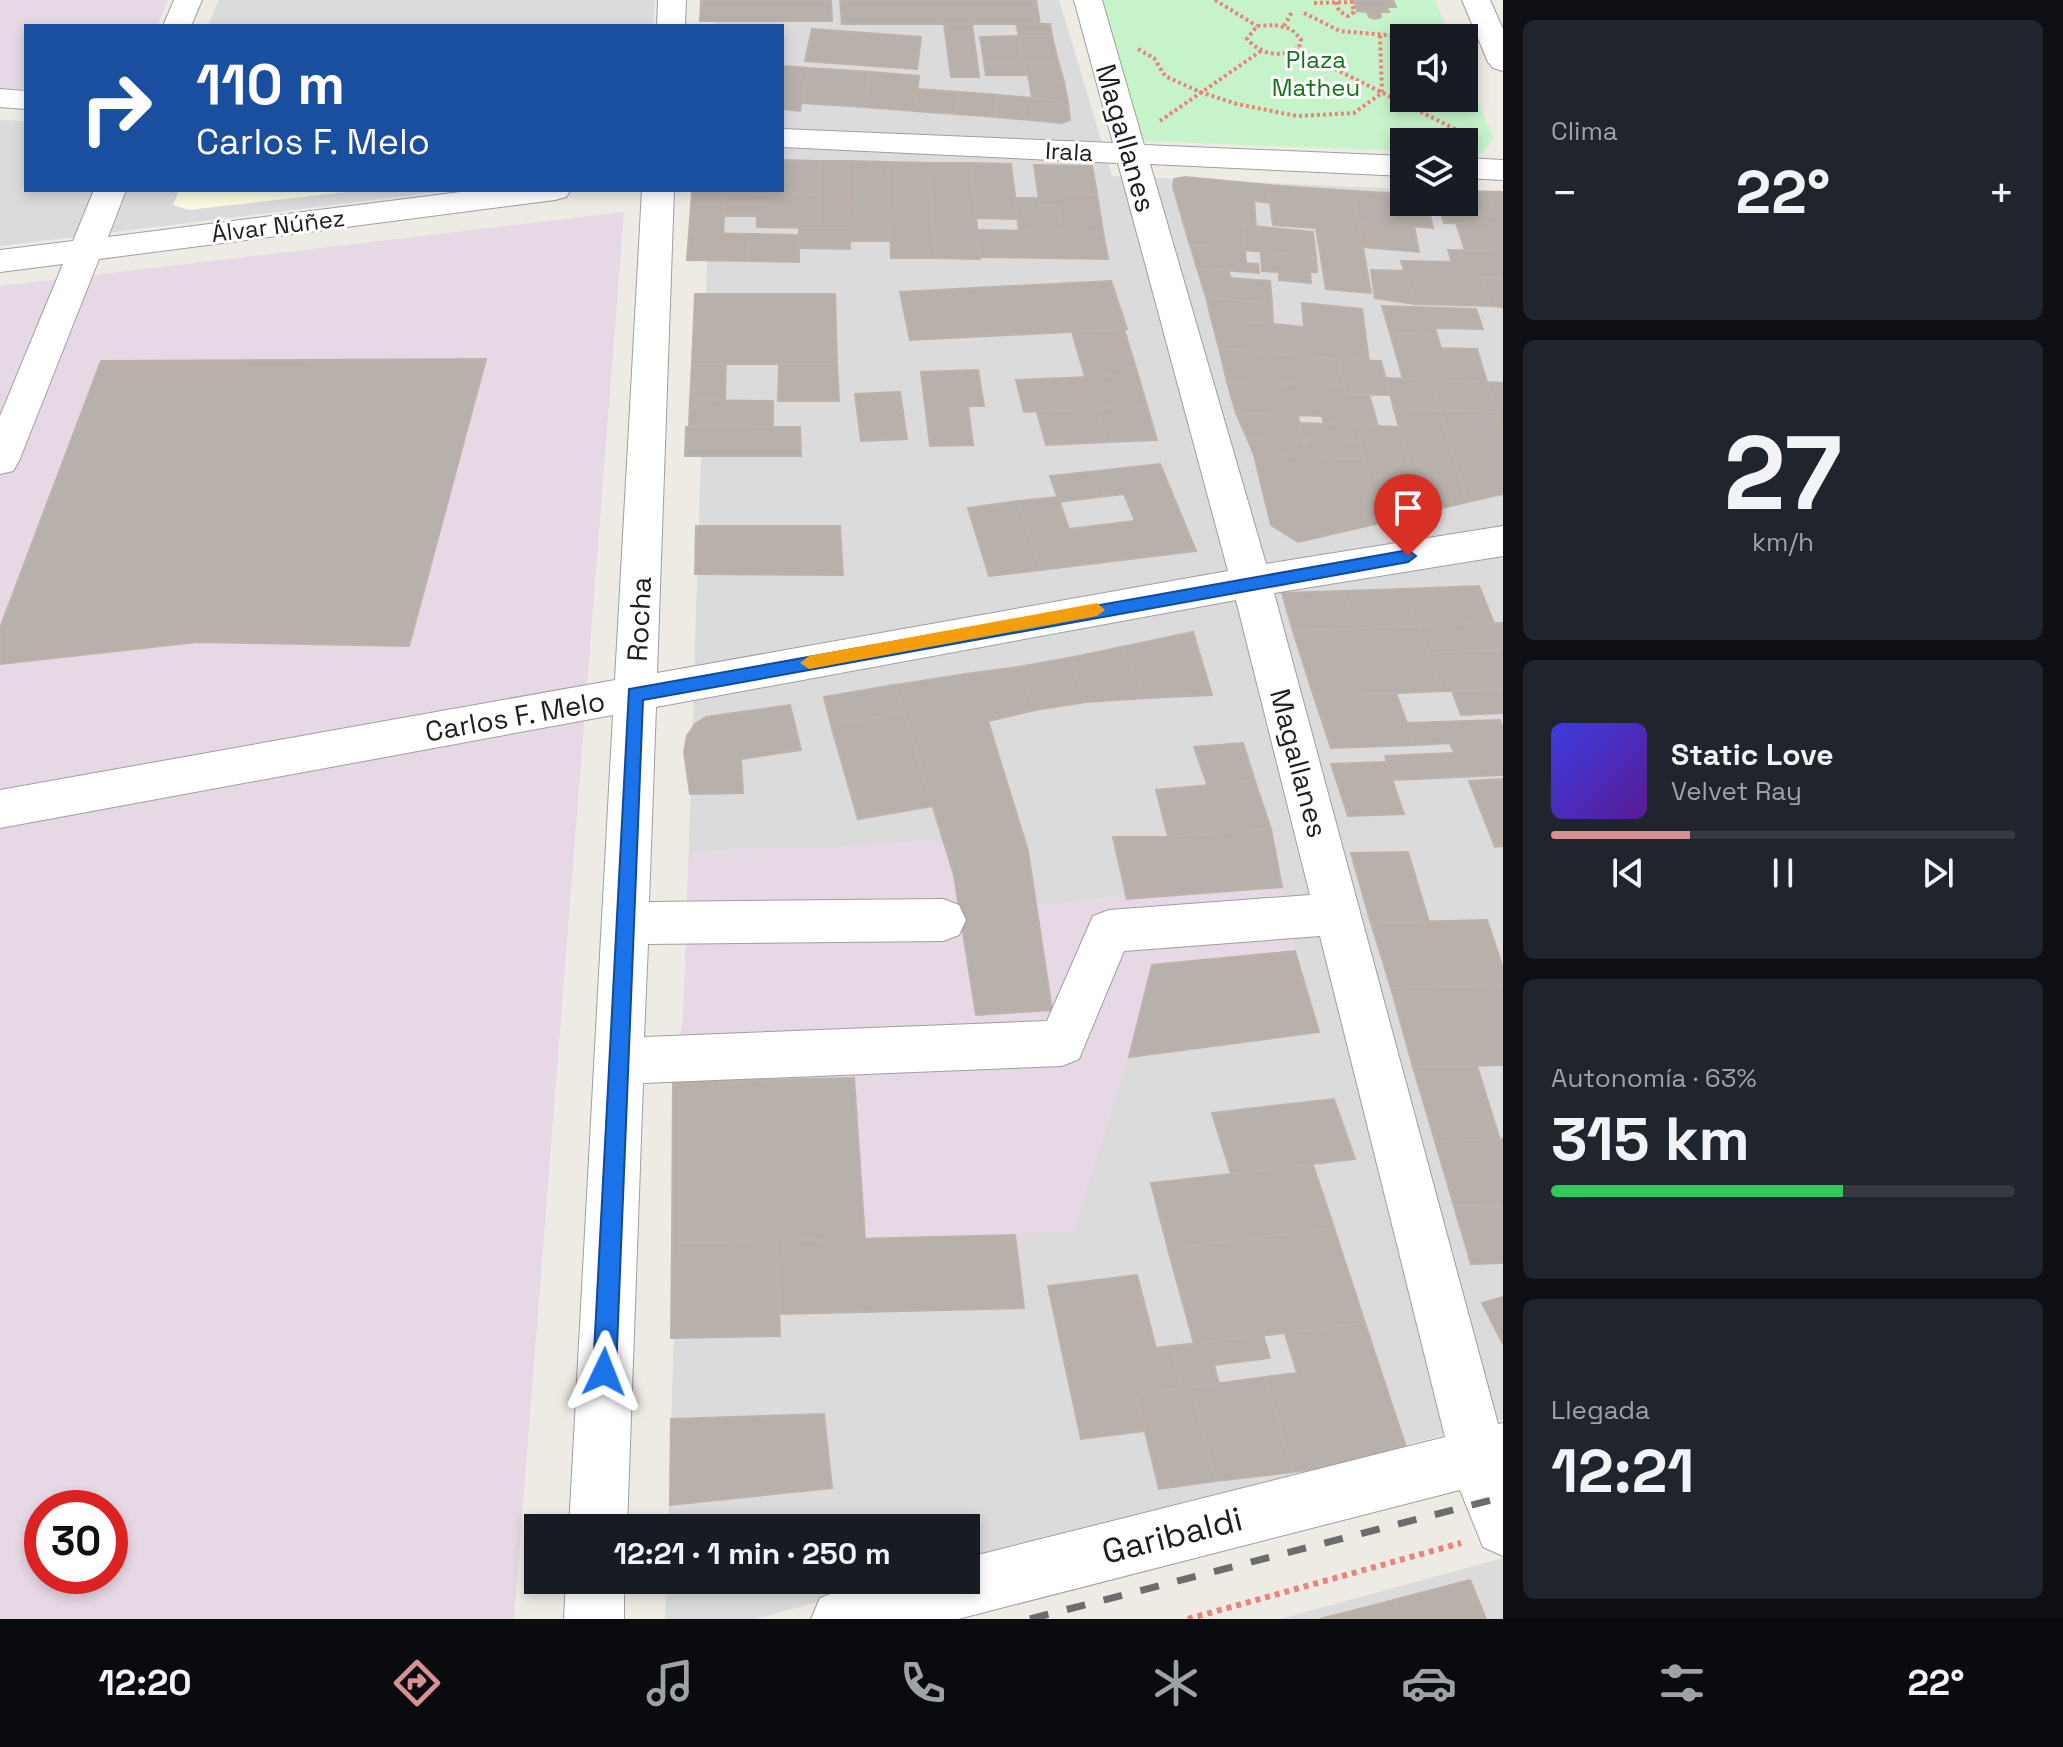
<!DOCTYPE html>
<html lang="es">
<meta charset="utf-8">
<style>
:root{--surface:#171b24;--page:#20242c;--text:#f1f3f6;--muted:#9ea1a6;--line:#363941;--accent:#d79093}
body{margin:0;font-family:"Space Grotesk",sans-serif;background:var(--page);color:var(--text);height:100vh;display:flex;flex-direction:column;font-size:30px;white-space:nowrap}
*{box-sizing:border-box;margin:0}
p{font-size:26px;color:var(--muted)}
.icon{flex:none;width:44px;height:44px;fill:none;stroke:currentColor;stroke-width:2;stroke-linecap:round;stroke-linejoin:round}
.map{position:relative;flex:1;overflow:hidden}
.sheet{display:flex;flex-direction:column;gap:20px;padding:20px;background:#0d0f14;width:560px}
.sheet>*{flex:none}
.hud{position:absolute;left:24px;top:24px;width:760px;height:168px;border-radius:0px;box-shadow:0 4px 12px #0003;background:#1a4fa0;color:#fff;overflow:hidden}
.buttons{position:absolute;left:1390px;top:24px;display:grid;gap:16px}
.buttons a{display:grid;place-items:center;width:88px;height:88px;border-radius:0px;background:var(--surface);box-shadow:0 4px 12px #0003;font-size:40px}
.speed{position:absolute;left:24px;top:1490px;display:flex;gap:16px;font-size:40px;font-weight:700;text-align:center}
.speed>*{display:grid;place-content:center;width:104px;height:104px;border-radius:50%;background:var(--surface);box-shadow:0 4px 12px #0003;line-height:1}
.speed .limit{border:12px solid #d22;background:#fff;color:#111}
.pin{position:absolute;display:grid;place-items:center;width:68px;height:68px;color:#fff;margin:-82px -34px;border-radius:50% 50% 50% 0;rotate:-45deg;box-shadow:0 0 8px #0007}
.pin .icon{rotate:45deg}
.me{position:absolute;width:88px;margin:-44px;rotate:2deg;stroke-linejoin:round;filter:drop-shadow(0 0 6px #0008)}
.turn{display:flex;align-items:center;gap:28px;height:168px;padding:0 40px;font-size:36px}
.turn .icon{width:104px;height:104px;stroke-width:2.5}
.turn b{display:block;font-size:56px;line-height:68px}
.big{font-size:60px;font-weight:800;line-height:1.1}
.sheet .card{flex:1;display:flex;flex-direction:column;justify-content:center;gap:12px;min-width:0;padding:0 28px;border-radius:12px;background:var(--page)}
.sheet .dial{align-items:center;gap:0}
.dial b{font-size:104px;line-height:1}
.song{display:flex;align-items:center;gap:24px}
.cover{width:96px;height:96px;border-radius:12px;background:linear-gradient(135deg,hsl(240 70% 55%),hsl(270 70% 35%))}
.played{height:8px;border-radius:4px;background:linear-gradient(90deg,var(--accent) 30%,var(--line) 30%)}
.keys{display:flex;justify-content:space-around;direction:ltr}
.heat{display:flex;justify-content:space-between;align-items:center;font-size:44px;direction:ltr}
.charge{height:12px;border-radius:6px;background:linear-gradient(90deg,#34c759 63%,var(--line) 0)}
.trip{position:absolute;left:524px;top:1514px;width:456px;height:80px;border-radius:0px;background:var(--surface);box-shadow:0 4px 12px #0003;font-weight:800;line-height:80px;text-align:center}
.dock{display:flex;height:128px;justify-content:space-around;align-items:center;background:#090b0e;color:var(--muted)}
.dock .icon{width:56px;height:56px}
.dock .on{color:var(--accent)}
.dock b{font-size:36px;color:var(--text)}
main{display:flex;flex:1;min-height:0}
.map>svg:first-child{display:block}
.residential{fill:#dcdbdb}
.industrial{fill:#e6d8e4;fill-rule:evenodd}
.education{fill:#fbfbe1}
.park{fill:#c7f3ca}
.building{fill:#b7b0ab;stroke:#beb2a9;stroke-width:2}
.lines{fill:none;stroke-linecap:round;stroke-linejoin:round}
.minor-casing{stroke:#9f9f9f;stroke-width:2}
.path-far1{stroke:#ea847a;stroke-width:4;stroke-dasharray:3 3;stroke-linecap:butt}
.path{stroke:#ea847a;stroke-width:6;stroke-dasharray:5 5;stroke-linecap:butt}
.minor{fill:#fff;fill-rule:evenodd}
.rail{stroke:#6c6c6c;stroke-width:7;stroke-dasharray:19 19;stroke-linecap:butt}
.route{fill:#1a73e8;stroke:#114b97;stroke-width:2}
.slow{fill:#f59e0b}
.labels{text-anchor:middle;stroke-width:6;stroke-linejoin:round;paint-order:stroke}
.far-park-label{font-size:24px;fill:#18711d;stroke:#fff}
.far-street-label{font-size:24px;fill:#1e1e1e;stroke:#fff}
.street-label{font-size:28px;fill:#1e1e1e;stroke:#fff}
.near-street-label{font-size:34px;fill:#1e1e1e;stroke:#fff}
</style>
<main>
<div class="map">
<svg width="1503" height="1619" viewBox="0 0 1503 1619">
<rect width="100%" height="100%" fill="#eeebe5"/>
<!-- residential -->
<g class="residential">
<path d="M219,0h436l-2,26h-445z"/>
<path d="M715,0h344l53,176 292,13v13h60l39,-8v1225l-537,144v-35h-298l41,-1338h73v-164h-68z"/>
<path d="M0,120l26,1v69h428l-454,56z"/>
<path d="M1503,1558v61h-223z"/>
<path d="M666,1580h235l-147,39h-89z"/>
</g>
<!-- industrial -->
<g class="industrial">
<path d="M0,0h168l-11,26h-131v63l-26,-1z"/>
<path d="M624,212l-110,1407h-514v-1333zM42,1508h68v68h-68z"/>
<path d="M965,674l23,47 40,130 8,52 246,-16 13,64 -143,14 -23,92 -56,176 -401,10 1,-161 10,-65 6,-165 254,-11 -10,-35z"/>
</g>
<!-- education -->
<path class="education" d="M179,190h184l-174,20 -16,-5z"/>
<!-- park -->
<path class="park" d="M1095,0h340l16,38h-47v60h60v-29l30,70 -13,15 -17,-1v-11h-60v9l-259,-10 -14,-11z"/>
<!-- building -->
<g class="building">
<path d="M701,0h130l1,21h-132z"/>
<path d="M840,0h196l4,24h-198z"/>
<path d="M1354,0h39l3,7h-9l2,5h-9l1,5 -6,2 -6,-2 -2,-5 -10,-1z"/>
<path d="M944,24h28l7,53h-28z"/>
<path d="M1016,24h34l2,12h-33z"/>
<path d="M812,29l109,8 -4,32 -112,-8z"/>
<path d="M1019,36l4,25h-39l-4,-24z"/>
<path d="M1019,36h33l6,25h-35z"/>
<path d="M984,61h39l3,14h-40z"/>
<path d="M1023,61h35l6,21 -35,-2z"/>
<path d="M782,66l26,2 -8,43 -18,-2z"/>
<path d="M808,68l62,4 -5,35 -63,-4z"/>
<path d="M870,72l49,4 -4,35 -50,-4z"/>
<path d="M1029,80l35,2 4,20 -36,-4z"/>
<path d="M918,89l40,3 -1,22 -42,-3z"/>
<path d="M958,92l40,3 -2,22 -39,-3z"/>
<path d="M998,95l34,3 -1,22 -35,-3z"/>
<path d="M1032,98l36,4 2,18 -9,3 -30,-3z"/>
<path d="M782,160l37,1v33l-127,-2 90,-2z"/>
<path d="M819,161h30l1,67h-31z"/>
<path d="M849,161l39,1 3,79h-41z"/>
<path d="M888,162l41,1 6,95h-44z"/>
<path d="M929,163h42l9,96 -45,-1z"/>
<path d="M971,163l40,1 7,55 -42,-1z"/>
<path d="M1034,165l58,1 5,28 -59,-1z"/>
<path d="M1185,177l83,8 3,18 -17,-2 2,26 -13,-2 2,25 -55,-5 -17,-58 1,-8z"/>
<path d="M1268,185l85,6 18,102 -45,-4 -10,-61 -43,-3z"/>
<path d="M1353,191l51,3v8h23l6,26 -75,-6z"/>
<path d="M1464,191l39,1v32l-59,-1 -7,-21h27z"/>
<path d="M692,192l34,1 -3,40h-34z"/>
<path d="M726,193l93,1v34l-62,-1v-11h-33z"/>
<path d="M1038,193l59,1 6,38h-41l-4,-26h-19z"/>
<path d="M1015,198h23l1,8h19l4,26 -43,-1z"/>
<path d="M1358,222l56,4 5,26 -56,-5z"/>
<path d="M1456,223l47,1v27l-38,-1z"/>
<path d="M1243,225l70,7 3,25 -71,-7z"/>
<path d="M799,228h51v21l-51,-1z"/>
<path d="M977,230l126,2 5,27 -129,-2z"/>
<path d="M689,233l61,1 -2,27 -61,-1z"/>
<path d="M750,234l49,1v27l-51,-1z"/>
<path d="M1190,245l55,5 1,13 12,1 1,9 -62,-5z"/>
<path d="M1448,250l55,1v27h-21l9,28 -76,-2 -14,-43 51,1z"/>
<path d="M1261,252l55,5 1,15h-7l1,11 -32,-3v-8l-17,-1z"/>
<path d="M1197,268l32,3 1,7 40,3 2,23 -66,-7z"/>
<path d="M1371,270l34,1 10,33 -40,-6z"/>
<path d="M1482,278h21v29l-12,-1z"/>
<path d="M1111,281l16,48 -217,11 -10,-48z"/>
<path d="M695,294h140l2,70h-145z"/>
<path d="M1206,297l66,7 1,20 -62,-6z"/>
<path d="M1302,303l60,6 7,52 -150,-13 -8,-30 93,9z"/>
<path d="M1382,306l94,3 7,20 -48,-1 2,7 -47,-2z"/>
<path d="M1124,329l14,46 -53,2 -13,-45z"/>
<path d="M1390,333l47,2 4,13 36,1 10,33 -84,-3z"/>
<path d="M1219,348l119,12 7,26 -118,-4z"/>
<path d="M486,359l-77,287 -212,-4 -197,22v-36l101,-267z"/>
<path d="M1338,360l43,1 9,34 -44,-1z"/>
<path d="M692,364h34l-1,36h-35z"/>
<path d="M779,364h58l2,37h-61z"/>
<path d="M978,370l6,36h-16l5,39 -43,1 -9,-74z"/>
<path d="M1138,375l9,31 -123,6 -8,-32z"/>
<path d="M1386,378l46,2 8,30 -46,-1z"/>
<path d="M1432,380l55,2 10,30 -57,-2z"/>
<path d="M1227,382l118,4 1,8h23l9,32 -54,-2 -2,-8 -86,-3z"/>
<path d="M1487,382l16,1v47z"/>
<path d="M900,392l7,47 -46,2 -6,-47z"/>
<path d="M690,400l83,1v26l-84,-1z"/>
<path d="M1147,406l10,34 -51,2 -10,-33z"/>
<path d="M1096,409l10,33 -60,3 -9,-33z"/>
<path d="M1394,409l46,1 27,92 -45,11z"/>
<path d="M1440,410l57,2 6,18v64l-36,8z"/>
<path d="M1236,413l62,3 5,24 -56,-2z"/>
<path d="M1300,423l56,2 4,17 -57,-2z"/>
<path d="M1356,425l43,2 23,86 -42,10z"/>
<path d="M686,427h114l1,29h-116z"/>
<path d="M1247,438l56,2 4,17 -53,-2z"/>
<path d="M1303,440l57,2 4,17 -57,-2z"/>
<path d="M1254,455l110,4 16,64 -82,19 -27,-17z"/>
<path d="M1160,464l36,87 -155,19 -23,-69 40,-4 11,32 66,-8 -11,-27 -25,3 -11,-25z"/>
<path d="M1088,472l11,25 -40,5 -9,-26z"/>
<path d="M1018,501l23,69 -52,6 -21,-68z"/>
<path d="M696,526h144l3,49 -148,-1z"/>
<path d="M1479,586l15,37 -76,3 -14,-37z"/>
<path d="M1404,589l14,37 -62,2 -13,-37z"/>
<path d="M1343,591l13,37 -63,3 -11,-38z"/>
<path d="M1494,623h9v27l-75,3 -10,-27z"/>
<path d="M1418,626l25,65 -129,6 -21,-66z"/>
<path d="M1193,632l19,63 -65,3 -25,-51z"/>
<path d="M1122,647l25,51 -61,4 -17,-44z"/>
<path d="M1503,650v39l-51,2h-9l-15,-38z"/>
<path d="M1069,658l17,44 -50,8 -18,-43z"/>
<path d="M1018,667l18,43 -48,11 -23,-47z"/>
<path d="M965,674l23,47 40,130 24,159 -76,5 -22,-140 -59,-190z"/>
<path d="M895,685l9,28 -73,12 -7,-28z"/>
<path d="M1503,689v24l-42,2 -9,-24z"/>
<path d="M1396,693l19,52 -84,3 -17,-51z"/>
<path d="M790,705l11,45 -60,9 2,34 -53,1 -6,-42 3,-16 8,-12 11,-7z"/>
<path d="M904,713l29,93 -75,13 -27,-94z"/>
<path d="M1500,720l3,8v47l-110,5 -8,-24 69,-3 -4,-10 -35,2 -8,-22z"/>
<path d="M1243,743l12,38 -47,6 -14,-40z"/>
<path d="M1386,762l18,52 -56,2 -17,-52z"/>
<path d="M1503,779v67l-8,1 -26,-66z"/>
<path d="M1255,781l16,48 -103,8 -12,-47z"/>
<path d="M1271,829l11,58 -155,12 -14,-62h55z"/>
<path d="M1408,852l21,70 -58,1 -20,-70z"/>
<path d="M1487,920l16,48v17l-112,3 -20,-65z"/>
<path d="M1295,951l24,81 -190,25 23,-92z"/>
<path d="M1503,985v80l-90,2 -22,-79z"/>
<path d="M1477,1066l23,74 -65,1 -22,-74z"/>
<path d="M854,1078l11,161 -193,4 1,-161z"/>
<path d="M1334,1099l21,60 -124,15 -19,-61z"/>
<path d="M1503,1139v66l-49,1 -19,-65z"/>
<path d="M1313,1165l21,63 -166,21 -17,-66z"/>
<path d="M1503,1205v58l-32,1 -17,-58z"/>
<path d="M1334,1228l31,95 -171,21 -26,-95z"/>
<path d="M1015,1235l9,73 -245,6 -2,-73z"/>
<path d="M777,1241l3,95 -109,2 1,-95z"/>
<path d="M1137,1275l19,73 15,-2 11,42 -46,6 9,37 -64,8 -33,-153z"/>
<path d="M1503,1297v47l-21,-41z"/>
<path d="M1365,1323l44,133 -116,16 -28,-95 32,-4 -12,-40z"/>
<path d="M1263,1335l7,23 -56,7 5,19 -37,4 -11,-42z"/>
<path d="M1265,1377l28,95 -77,9 -25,-94z"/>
<path d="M1191,1387l25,94 -57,8 -23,-95z"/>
<path d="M824,1414l8,74 -162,17 1,-86z"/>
<path d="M1470,1580l16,39h-85l-7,-19z"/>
<path d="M1394,1600l7,19h-81z"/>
</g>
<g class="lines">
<defs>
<g id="minor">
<path d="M174,0h28l-11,26h-28z"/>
<path d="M658,0h28l-1,26h-28z"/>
<path d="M1074,0h28l42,145 260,11v20l-254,-12 116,400 237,-38v30l-229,37 224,831 5,-1v133l-20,-9 -23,-57 -502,129h-147l9,-21c52,-22 91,-18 146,-18v-22l479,-121 -125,-501 -196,15 -45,108 -17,7 -419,17 -16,445h-58l44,-813 -613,113v-38l615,-110 27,-490h32l-17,483 571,-102 -110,-408 -336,-16v-18l331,14zM1236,600l74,295 -201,15 -16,6 -46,105 -403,16 4,-93 295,-3 16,-6 7,-15 -7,-15 -16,-6 -294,3 7,-195z"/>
<path d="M1462,0h28l13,29v42l-10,-3 -5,-6z"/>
<path d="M0,89l26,2v18l-26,-2z"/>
<path d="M1464,158l39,2v20l-39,-2z"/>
<path d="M94,190h32l-18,47 368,-47h95l-5,7 -11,3 -456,59 -80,202 -6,10 -13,3v-58l63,-152 -63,8v-22l73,-9z"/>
<path d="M566,1580h58v39h-60z"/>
</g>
</defs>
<!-- minor casing -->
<use href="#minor" class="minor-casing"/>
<!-- path-far1 -->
<g class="path-far1">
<path d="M1215,0l42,26"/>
<path d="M1336,2l3,9 9,5 6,-4 -2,-10"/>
<path d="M1314,3l40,-1"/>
<path d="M1304,13l36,18 83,7"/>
<path d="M1275,25l16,4 10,10 -2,9c-19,10 -37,7 -52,-9l10,-13z"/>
<path d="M1284,26l8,-14"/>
<path d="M1138,49l16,9 11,18 35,16 37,12 60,12 57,-3 28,-20 -2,-58"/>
<path d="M1297,50l170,85"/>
<path d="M1160,121l101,-70"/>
</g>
<!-- path -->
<path class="path" d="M1188,1619l273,-76"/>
<!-- minor -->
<use href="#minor" class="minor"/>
<!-- rail -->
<path class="rail" d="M1030,1619l473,-122"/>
</g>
<!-- route -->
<path class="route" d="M1408,550l8,6 -8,6 -765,138 -27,672 -4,8 -8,4 -8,-4 -3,-8 36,-683z"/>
<!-- slow -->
<path class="slow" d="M1097,603l8,7 -8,6 -288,53 -9,-6 9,-7z"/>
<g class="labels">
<!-- far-park labels -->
<g class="far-park-label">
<text x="1316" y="68">Plaza<tspan x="1316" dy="28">Matheu</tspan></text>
</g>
<!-- far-street labels -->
<g class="far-street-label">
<text transform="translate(1069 152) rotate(3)" y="8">Irala</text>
<text transform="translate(278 226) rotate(-7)" y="8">Álvar Núñez</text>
</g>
<!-- street labels -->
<g class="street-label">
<text transform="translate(1126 138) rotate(74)" y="10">Magallanes</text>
<text transform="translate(639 619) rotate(-87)" y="10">Rocha</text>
<text transform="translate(515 716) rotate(-10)" y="10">Carlos F. Melo</text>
<text transform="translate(1299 763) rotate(75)" y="10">Magallanes</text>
</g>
<!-- near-street labels -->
<g class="near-street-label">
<text transform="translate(1172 1535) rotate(-14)" y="12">Garibaldi</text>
</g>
</g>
</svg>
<div class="buttons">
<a><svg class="icon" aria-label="sound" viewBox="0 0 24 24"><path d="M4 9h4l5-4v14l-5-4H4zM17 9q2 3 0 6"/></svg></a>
<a><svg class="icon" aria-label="layers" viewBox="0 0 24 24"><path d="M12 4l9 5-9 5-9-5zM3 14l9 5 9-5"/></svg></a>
</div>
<div class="speed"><div class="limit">30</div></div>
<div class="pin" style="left:1408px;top:556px;background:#d93025"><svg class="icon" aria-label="arrive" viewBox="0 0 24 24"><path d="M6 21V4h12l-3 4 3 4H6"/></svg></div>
<svg class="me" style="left:604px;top:1372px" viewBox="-20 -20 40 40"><path d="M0-17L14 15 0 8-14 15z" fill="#1a73e8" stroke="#fff" stroke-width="4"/></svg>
<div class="trip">12:21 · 1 min · 250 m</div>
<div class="hud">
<div class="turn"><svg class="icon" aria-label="right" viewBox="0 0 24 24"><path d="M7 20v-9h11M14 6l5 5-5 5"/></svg><div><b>110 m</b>Carlos F. Melo</div></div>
</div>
</div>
<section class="sheet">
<div class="card"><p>Clima</p>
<div class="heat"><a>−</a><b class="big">22°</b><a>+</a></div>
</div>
<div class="card dial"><b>27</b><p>km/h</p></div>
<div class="card">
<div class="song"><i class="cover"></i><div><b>Static Love</b><p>Velvet Ray</p></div></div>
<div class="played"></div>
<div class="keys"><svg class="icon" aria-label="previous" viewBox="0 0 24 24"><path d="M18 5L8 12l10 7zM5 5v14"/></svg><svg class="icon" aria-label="pause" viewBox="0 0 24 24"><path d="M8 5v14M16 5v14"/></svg><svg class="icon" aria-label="next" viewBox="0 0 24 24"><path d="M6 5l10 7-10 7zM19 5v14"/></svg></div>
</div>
<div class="card"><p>Autonomía · 63%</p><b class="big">315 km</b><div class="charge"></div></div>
<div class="card"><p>Llegada</p><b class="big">12:21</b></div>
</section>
</main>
<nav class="dock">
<b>12:20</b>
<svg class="icon on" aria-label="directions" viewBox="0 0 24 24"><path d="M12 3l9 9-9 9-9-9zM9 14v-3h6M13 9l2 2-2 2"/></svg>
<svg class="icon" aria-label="music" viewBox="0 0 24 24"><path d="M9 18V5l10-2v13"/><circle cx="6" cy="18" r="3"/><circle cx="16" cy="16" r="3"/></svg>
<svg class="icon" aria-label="phone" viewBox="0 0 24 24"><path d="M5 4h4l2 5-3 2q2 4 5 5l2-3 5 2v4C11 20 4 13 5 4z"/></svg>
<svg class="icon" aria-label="climate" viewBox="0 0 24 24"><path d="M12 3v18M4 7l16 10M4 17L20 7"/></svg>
<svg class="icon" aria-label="car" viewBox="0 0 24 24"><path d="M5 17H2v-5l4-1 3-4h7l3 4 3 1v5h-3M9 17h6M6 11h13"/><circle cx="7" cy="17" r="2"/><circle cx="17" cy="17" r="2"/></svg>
<svg class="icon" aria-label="filters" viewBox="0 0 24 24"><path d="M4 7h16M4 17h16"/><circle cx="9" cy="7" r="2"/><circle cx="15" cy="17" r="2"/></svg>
<b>22°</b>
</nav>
